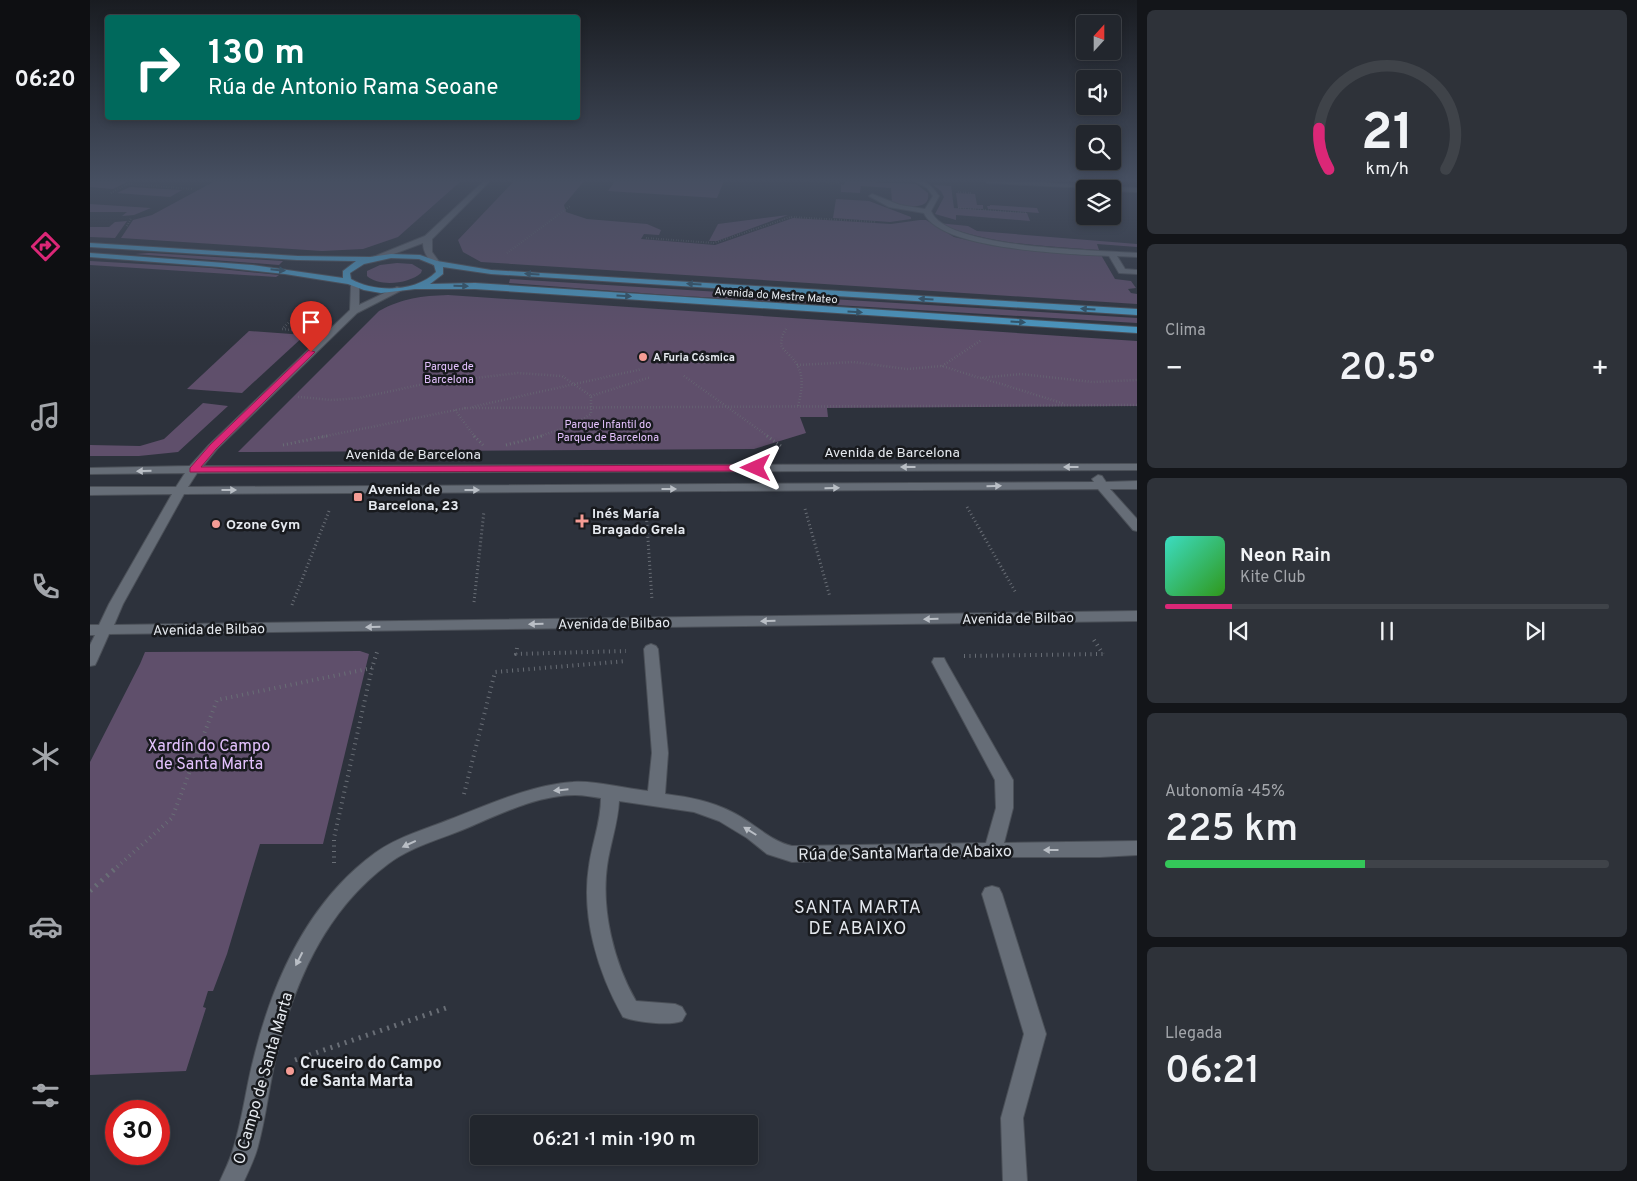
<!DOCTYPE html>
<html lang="es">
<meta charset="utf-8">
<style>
:root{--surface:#22262d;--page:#2e3239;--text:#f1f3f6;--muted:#a2a5aa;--line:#3f4349;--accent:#db2777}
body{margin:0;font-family:Overpass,sans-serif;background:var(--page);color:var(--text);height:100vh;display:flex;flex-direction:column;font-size:19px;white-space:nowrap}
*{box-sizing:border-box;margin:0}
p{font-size:16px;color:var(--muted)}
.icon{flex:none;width:28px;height:28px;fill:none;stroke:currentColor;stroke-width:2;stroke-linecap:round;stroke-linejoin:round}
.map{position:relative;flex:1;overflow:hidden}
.side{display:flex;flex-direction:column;gap:10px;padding:10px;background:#131519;width:500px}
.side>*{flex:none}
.guide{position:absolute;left:15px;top:15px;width:475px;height:105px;border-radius:5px;box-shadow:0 2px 8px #0003,0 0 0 1px var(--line);background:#00695c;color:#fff;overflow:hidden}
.needle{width:32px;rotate:21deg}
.fabs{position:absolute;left:986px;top:15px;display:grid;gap:10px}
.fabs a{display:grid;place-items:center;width:45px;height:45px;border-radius:5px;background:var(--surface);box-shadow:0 2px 8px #0003,0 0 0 1px var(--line);font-size:25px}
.speed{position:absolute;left:15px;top:1100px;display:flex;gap:10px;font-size:25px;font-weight:700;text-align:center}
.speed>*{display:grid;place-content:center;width:65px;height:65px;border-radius:50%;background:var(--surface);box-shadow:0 2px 8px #0003,0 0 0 1px var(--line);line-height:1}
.speed .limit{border:8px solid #d22;background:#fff;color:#111}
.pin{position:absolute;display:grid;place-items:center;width:42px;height:42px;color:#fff;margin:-51px -21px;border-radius:50% 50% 50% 0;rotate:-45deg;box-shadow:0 0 5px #0007}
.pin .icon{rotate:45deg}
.me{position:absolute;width:55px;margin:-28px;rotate:270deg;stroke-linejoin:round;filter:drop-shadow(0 0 4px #0008)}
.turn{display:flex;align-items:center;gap:18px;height:105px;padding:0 20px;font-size:22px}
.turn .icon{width:65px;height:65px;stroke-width:2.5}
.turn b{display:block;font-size:35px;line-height:42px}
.big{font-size:38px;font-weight:600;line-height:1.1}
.side .widget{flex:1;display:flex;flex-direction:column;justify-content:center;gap:8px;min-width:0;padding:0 18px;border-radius:8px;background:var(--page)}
.side .dial{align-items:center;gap:0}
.dial svg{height:130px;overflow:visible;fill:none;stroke:var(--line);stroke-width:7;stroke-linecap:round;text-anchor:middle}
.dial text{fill:var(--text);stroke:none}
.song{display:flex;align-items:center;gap:15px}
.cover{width:60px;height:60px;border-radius:8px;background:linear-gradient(135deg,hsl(170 70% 55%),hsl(110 70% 35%))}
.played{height:5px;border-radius:2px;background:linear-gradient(90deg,var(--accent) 15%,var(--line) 15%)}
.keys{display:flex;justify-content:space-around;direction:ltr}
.heat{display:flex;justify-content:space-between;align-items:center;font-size:28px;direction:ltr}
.charge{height:8px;border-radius:4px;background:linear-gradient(90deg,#34c759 45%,var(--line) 0)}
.trip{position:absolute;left:380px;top:1115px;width:288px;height:50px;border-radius:5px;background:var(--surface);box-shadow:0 2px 8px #0003,0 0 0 1px var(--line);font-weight:600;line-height:50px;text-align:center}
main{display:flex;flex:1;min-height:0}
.tabs{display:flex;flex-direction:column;width:90px;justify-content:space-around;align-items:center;background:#0e0f12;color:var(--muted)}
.tabs .icon{width:35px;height:35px}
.tabs .current{color:var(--accent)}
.tabs b{font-size:22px;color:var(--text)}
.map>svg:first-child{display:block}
.green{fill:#5f4f6b}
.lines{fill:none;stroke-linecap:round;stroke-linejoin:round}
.service-casing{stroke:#4b5058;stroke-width:2}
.minor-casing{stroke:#4b5058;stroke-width:2}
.primary-casing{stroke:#4b5058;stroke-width:2}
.path-far4{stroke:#696e76;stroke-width:2;stroke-dasharray:0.5 2;stroke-linecap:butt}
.path-far3{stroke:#696e76;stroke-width:2.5;stroke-dasharray:0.5 2.5;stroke-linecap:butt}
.path-far2{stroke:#696e76;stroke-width:3;stroke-dasharray:1 3;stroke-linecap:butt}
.path-far1{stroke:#696e76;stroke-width:4;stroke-dasharray:1 4.5;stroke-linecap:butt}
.path{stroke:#696e76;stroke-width:5;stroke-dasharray:2 5.5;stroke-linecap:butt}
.service{fill:#666d77;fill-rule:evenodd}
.minor{fill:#666d77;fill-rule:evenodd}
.primary{fill:#4b9bc6;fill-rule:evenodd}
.oneway{fill:#2f546a}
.oneway2{fill:#b9bec5}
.route{fill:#db2777;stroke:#8e194d}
.poi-dot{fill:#f59c95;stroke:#181a1e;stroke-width:2}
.labels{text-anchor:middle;stroke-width:5;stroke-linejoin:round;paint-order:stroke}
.far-street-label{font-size:11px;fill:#e5e9ef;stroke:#181a1e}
.far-poi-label{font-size:11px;font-weight:bold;fill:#e5e9ef;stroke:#181a1e;text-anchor:start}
.far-park-label{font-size:11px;fill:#e4c2fe;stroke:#181a1e}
.street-label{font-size:14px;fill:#e5e9ef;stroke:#181a1e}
.poi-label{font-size:14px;font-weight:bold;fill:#e5e9ef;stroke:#181a1e;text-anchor:start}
.near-park-label{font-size:16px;fill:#e4c2fe;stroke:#181a1e}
.near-street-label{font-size:16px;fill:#e5e9ef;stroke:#181a1e}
.near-poi-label{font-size:16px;font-weight:bold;fill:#e5e9ef;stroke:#181a1e;text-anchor:start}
.near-neighbourhood-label{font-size:18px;letter-spacing:1px;fill:#e5e9ef;stroke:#181a1e}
</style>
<main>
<nav class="tabs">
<b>06:20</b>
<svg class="icon current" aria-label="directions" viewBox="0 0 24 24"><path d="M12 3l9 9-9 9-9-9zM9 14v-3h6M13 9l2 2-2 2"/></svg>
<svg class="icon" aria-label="music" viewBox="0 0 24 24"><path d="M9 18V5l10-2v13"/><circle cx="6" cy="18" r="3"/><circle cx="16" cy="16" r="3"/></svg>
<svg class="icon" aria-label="phone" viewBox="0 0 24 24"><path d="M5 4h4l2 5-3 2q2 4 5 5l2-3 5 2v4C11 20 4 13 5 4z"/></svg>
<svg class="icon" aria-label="climate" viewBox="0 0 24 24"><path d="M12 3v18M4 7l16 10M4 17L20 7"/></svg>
<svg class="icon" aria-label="car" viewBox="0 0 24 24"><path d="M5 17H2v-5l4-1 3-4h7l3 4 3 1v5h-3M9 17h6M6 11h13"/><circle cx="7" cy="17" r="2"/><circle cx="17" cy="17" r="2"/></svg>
<svg class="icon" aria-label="filters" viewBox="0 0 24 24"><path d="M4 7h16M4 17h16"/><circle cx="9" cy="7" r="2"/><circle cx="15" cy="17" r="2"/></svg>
</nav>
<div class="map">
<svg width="1047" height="1181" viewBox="0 0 1047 1181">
<rect width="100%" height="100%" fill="#2d323c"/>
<!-- green -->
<g class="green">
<path d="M0,181h39l-16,8 -23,-2z"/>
<path d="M125,181h246l-63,56 -35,12 -41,2 -201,-13 12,-18 19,-5z"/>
<path d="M424,181h70l-20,24 2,7 21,7 60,5 14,6 -2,5 -15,-1 -3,5 74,6 78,-27 98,6 29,-4h6l28,17 35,8 55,6 57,4 14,24 16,2 5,7 -8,1 3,4 6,1v10l-656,-42 -18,-10 -5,-12z"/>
<path d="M525,181h109l-7,17 -109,-7z"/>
<path d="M755,181l71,3 12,9c3,18 -20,13 -32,11l-4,-2 -1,-14 -30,-2 -1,7 -19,-1v-8l3,1z"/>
<path d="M843,185l18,1 3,22 73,5 3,8 -74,-6v5l-21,-6 9,-17 -3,-6z"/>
<path d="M40,187l52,3 -12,7 -53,-4z"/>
<path d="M866,193l19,1 2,11h6v4l-25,-1z"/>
<path d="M746,199l33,2 42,16v2l-21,3 -57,-4z"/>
<path d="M0,204l61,4 -17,7 -12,1 5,-4h-37z"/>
<path d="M900,205l47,3 2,5 -51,-4 -1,-3h3z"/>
<path d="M698,215l-71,26h-8l9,-17z"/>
<path d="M37,221l-12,17 -25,-1v-10h19l6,-5z"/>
<path d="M848,223l30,3 9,5 160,13v3l-40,-3 2,6c-55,-4 -110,-5 -161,-27z"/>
<path d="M59,253l134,8 -4,4 -144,-11z"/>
<path d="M0,261l121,7 68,7 -3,2 -186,-12z"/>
<path d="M307,263l15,1 10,6 -1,3c-12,11 -42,14 -54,3v-5l13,-6z"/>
<path d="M420,279l627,39v5l-469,-28 -159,-12z"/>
<path d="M358,295l689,46v65l-310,2 1,9h-28l6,16 -52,16 -516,3 141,-141c24,-13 42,-15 69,-16z"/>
<path d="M159,331l56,4 -63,58 -55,-4z"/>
<path d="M113,403l25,3 -50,46 -39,4h-49v-11l50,1 24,-7z"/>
<path d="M270,651l9,3 -46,190h-63l-33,110 -14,37h-5l-5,16 3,1 -20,63 -96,4v-313l50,-98 5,-12z"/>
</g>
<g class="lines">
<defs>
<path id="service" d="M825,181c11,-1 17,5 23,14l1,1 -8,15c14,38 168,39 206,42v4l-20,-1 8,13 12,1v4l-18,-1 -10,-17c-38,-2 -169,-6 -185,-43l-35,-6 -20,-11 3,-2 28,11 25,4 8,-13 -6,-8z"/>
<g id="minor">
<path d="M394,181h6l-58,58v13l8,11 -1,2h-6c-5,-7 -10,-13 -10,-22l-48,18 -7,-2 57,-23z"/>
<path d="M894,181h31l122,7v4l-25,-1v-2l-125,-6z"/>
<path d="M265,282l4,3v20l38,-18 7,2 -47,24 -140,136 -14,17 934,-2v6l-940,3 -9,14 906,-5 -2,-3 6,-4 4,1 4,6 31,-1v8h-27l27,30v12l-4,-1 -35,-41 -914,5 -61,110 -9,21 1023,-14v10l-1028,13 -12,27 -2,4 -5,1v-21l5,-10h-5v-10h9l10,-21 63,-110 -82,1v-8h86l9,-14 -95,1v-6l100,-2 19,-21 141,-135 1,-25z"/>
<path d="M561,644l5,2 2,3 10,104 -3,41c23,3 46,7 67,18 21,10 38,29 60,34l194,-3 10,-35 -1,-28 -63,-118 2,-4h10l2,4 67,118v28l-9,35 133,-2v14l-37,2h-165l-143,5 -25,-8 -20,-16 -28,-17 -25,-9 -75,-11c-1,22 -9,43 -12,65 -6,44 7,97 29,135l39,3 7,3 4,7 -4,7c-13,5 -46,1 -59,-4 -25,-44 -42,-100 -34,-151 3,-23 12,-44 12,-68 -8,-1 -17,-3 -26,-3 -37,0 -75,19 -108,33 -26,11 -57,19 -79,36 -63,47 -94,119 -112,193 -7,29 -10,60 -18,89 -3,12 -9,24 -14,35h-24c5,-11 11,-23 14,-35 9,-29 12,-59 20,-89 19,-77 55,-156 121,-204 22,-16 51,-24 76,-34 39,-15 80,-34 122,-37 20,-2 54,7 75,9l4,-38 -8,-104 2,-3z"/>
<path d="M902,886l7,2 3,6 44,140 -23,84 4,63h-24l-2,-63 23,-84 -42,-140 3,-6z"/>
</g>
<path id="primary" d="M0,243l207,13 73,1 21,-3 29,1 17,6 54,9 646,39v6l-646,-41 -48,-7v7l-13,10 45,-1 662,44v6l-662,-44h-60l-34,4 -17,-3 -16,-6 -63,-10 -65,-7 -130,-10v-4l162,12 91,13v-7l13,-10 -59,-1 -207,-13zM301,258l28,1 15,6 2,7c-20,20 -61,21 -85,7l-1,-6 14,-9z"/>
</defs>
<!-- service casing -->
<use href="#service" class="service-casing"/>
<!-- minor casing -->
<use href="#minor" class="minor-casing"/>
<!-- primary casing -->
<use href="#primary" class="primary-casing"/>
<!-- path-far4 -->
<g class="path-far4">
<path d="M716,181l33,2v-2"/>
<path d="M868,192l13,1"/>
<path d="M21,193l17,-9 64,5"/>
<path d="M868,208l69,5"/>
<path d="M37,226l4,-8"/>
<path d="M556,238l68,5 77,-26 85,5"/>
<path d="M417,253l63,-47"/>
</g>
<!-- path-far3 -->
<g class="path-far3">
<path d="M203,319l-11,10 19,2"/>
<path d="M696,329l-4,7 -1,9c3,6 9,10 13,15 11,14 8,30 4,46"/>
<path d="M707,365l56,-3 54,7 35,-3 38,12 41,-4 71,8 45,-2"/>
<path d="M852,366l38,-25"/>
<path d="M594,376l85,61"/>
<path d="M892,378l83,26"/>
<path d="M501,396l60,-19"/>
<path d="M208,397l34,3 27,-2 65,-14 94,-11 44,3 29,20v18l-20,12 -34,11"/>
<path d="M382,407l170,-38"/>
<path d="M374,408l673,-3"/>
<path d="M365,410l20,27"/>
<path d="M231,437l145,-29"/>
</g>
<!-- path-far2 -->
<g class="path-far2">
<path d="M384,436l9,9"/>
<path d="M677,436l14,10"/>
<path d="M193,445l44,-9"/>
<path d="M416,445l36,-9"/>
<path d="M877,507l49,86"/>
<path d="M556,509l6,91"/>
<path d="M715,509l25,88"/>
<path d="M384,602l10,-91"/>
<path d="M202,605l37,-94"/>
</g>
<!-- path-far1 -->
<g class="path-far1">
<path d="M1004,640l9,14"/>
<path d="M427,648l-1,6 110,-3"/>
<path d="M874,656l139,-2"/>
<path d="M374,794l31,-122 132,-11"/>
<path d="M244,863v-25l38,-170 6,-19"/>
<path d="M27,867l55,-49 45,-118 155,-32"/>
</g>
<!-- path -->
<g class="path">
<path d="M0,891l28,-25"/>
<path d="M205,1060l154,-53"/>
</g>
<!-- service -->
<use href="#service" class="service"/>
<!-- minor -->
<use href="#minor" class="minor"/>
<!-- primary -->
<use href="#primary" class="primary"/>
</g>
<!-- one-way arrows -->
<defs><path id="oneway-solid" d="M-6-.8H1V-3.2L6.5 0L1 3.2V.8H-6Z" transform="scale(1.25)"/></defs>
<g class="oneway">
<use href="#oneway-solid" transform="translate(188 270) rotate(6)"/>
<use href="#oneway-solid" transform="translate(442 274) rotate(-176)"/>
<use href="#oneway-solid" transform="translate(604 284) rotate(-176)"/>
<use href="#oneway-solid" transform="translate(371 286) rotate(2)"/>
<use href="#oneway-solid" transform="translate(534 296) rotate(4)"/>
<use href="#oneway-solid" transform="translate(836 299) rotate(-176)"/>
<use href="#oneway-solid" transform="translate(998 309) rotate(-176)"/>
<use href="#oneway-solid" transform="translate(765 312) rotate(4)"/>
<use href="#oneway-solid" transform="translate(928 322) rotate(4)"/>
</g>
<g class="oneway2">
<use href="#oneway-solid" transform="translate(818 467) rotate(180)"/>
<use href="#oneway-solid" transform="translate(981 467) rotate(180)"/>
<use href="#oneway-solid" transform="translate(54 471) rotate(179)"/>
<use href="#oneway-solid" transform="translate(904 486) rotate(-1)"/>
<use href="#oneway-solid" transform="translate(742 488) rotate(-1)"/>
<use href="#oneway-solid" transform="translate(579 489)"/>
<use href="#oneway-solid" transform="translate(139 490)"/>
<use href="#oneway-solid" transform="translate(382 490)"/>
<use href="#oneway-solid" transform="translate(841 619) rotate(179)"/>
<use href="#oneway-solid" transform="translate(678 621) rotate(179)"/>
<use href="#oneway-solid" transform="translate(446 624) rotate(179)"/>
<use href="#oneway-solid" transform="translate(283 627) rotate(179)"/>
<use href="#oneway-solid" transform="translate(471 790) rotate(174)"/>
<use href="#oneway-solid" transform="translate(660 831) rotate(-148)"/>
<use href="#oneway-solid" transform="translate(319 844) rotate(155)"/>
<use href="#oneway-solid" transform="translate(961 850) rotate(180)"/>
<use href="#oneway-solid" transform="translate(209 959) rotate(117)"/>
</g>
<!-- sky -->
<linearGradient id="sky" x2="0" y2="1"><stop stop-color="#191c21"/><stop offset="0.52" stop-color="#464f61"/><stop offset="1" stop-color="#464f61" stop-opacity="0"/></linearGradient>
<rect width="1047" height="346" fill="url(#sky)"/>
<!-- route -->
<path class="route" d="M219,350l6,2 -99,97 -15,18 555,-2 4,3 -4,3 -566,1v-4l20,-23z"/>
<!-- markers -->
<g class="poi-dot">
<circle cx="553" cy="357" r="5"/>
<rect x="263" y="492" width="10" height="10" rx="2.5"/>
<path d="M489.5 513.5h5v5h5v5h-5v5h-5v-5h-5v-5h5z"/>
<circle cx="126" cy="524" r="5"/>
<circle cx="200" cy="1071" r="5"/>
</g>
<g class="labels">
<!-- far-street labels -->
<g class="far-street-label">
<text transform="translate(686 295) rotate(4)" y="4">Avenida do Mestre Mateo</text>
</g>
<!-- far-poi labels -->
<g class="far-poi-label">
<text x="563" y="361">A Furia Cósmica</text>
</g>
<!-- far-park labels -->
<g class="far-park-label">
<text x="359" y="370">Parque de<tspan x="359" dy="13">Barcelona</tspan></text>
<text x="518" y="428">Parque Infantil do<tspan x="518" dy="13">Parque de Barcelona</tspan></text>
</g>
<!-- street labels -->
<g class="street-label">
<text x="802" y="457">Avenida de Barcelona</text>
<text x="323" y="459">Avenida de Barcelona</text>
<text transform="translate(928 618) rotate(-1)" y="5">Avenida de Bilbao</text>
<text transform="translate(524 623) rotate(-1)" y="5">Avenida de Bilbao</text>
<text transform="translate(119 629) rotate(-1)" y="5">Avenida de Bilbao</text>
</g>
<!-- poi labels -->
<g class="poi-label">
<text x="278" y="494">Avenida de<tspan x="278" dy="16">Barcelona, 23</tspan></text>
<text x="502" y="518">Inés María<tspan x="502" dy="16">Bragado Grela</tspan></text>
<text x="136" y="529">Ozone Gym</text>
</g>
<!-- near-park labels -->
<g class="near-park-label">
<text x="119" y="751">Xardín do Campo<tspan x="119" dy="18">de Santa Marta</tspan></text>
</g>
<!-- near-street labels -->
<g class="near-street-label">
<text transform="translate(815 852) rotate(-1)" y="6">Rúa de Santa Marta de Abaixo</text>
<text transform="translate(172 1078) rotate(-74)" y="6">O Campo de Santa Marta</text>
</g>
<!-- near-poi labels -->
<g class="near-poi-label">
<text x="210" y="1068">Cruceiro do Campo<tspan x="210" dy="18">de Santa Marta</tspan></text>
</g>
<!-- near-neighbourhood labels -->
<g class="near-neighbourhood-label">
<text x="768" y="913">SANTA MARTA<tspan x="768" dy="21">DE ABAIXO</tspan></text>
</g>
</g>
</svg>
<div class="fabs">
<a><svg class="needle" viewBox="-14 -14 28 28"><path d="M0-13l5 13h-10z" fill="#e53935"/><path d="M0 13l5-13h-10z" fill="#a2a5aa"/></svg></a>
<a><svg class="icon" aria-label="sound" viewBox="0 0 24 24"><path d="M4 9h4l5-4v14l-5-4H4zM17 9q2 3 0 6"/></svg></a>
<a><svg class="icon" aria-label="search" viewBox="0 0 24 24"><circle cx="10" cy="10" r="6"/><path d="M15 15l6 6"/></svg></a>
<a><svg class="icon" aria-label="layers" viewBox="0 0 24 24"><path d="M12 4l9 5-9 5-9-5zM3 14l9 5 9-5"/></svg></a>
</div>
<div class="speed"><div class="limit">30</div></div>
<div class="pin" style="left:221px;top:352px;background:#d93025"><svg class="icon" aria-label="arrive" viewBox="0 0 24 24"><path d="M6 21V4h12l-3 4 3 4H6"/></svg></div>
<svg class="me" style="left:666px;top:468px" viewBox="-20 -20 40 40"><path d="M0-17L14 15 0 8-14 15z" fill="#db2777" stroke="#fff" stroke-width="4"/></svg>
<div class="trip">06:21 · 1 min · 190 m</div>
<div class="guide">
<div class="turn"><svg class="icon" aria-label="right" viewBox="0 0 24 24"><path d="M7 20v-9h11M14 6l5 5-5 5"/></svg><div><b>130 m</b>Rúa de Antonio Rama Seoane</div></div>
</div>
</div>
<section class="side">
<div class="widget dial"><svg viewBox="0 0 100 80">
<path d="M14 69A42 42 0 1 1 86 69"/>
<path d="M14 69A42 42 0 0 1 8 44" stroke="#db2777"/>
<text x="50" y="56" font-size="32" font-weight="700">21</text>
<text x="50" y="72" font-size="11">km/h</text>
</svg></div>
<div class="widget"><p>Clima</p>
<div class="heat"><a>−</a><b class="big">20.5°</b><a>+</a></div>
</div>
<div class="widget">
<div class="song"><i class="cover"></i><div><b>Neon Rain</b><p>Kite Club</p></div></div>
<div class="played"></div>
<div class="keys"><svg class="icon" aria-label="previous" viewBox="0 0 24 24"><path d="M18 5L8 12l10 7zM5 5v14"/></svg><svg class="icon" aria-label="pause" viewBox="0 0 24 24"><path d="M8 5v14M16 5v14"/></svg><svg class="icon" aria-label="next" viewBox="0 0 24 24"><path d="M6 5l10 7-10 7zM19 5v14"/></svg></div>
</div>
<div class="widget"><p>Autonomía · 45%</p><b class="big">225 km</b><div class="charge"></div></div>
<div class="widget"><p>Llegada</p><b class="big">06:21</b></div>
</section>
</main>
